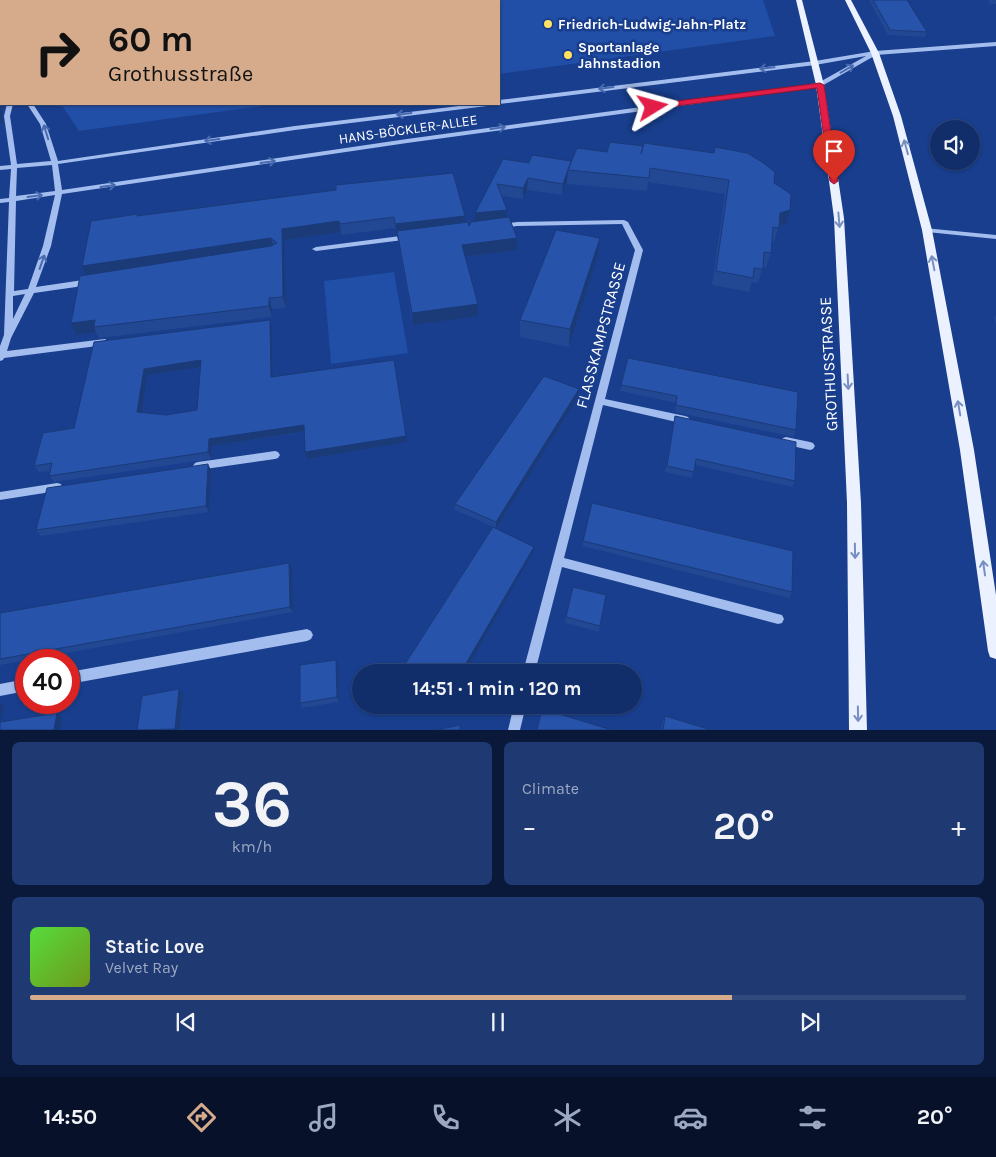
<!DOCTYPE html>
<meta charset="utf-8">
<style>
:root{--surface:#122e6a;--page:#1f3a72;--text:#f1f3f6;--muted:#9ca8c1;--line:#314a7e;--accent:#d6ab8b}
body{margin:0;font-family:Karla,sans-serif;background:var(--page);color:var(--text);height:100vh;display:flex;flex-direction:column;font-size:19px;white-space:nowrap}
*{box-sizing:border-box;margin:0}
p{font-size:16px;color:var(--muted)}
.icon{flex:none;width:28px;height:28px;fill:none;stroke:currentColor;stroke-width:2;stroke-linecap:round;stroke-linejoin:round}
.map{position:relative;height:730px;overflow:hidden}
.side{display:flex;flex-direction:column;gap:12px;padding:12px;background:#0a193a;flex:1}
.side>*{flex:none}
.top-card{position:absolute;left:0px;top:0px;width:500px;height:105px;box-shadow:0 1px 4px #0004,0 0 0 1px var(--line);background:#d6ab8b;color:#111;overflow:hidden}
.tools{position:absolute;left:930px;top:120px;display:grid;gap:10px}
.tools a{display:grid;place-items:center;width:50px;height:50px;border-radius:50%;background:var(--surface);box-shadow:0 1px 4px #0004,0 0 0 1px var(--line);font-size:25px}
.speed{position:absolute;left:15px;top:649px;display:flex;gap:10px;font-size:25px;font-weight:700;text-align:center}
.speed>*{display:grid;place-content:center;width:65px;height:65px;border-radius:50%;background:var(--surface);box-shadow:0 1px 4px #0004,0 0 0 1px var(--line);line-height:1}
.speed .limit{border:8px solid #d22;background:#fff;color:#111}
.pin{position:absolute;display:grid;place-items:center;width:42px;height:42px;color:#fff;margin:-51px -21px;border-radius:50% 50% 50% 0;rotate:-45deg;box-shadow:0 0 5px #0007}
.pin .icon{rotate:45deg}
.me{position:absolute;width:55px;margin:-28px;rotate:82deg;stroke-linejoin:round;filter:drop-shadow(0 0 4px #0008)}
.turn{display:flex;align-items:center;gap:18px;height:105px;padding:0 25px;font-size:22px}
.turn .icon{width:65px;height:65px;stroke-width:2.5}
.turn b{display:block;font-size:35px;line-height:42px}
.big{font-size:38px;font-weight:700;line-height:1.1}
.side .tile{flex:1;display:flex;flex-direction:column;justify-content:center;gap:8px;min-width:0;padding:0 18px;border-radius:8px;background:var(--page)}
.side .dial{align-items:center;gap:0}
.dial b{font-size:65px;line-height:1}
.song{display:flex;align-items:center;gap:15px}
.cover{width:60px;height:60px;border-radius:8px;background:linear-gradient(135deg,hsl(110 70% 55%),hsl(80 70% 35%))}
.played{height:5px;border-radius:2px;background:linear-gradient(90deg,var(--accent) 75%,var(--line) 75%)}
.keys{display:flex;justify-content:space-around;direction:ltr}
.heat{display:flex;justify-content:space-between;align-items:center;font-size:28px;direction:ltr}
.side .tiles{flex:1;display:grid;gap:12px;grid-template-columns:1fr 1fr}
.tile:last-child{grid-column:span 2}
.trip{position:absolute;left:352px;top:664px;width:290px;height:50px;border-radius:25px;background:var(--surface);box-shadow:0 1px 4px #0004,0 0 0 1px var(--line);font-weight:700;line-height:50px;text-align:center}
.menu{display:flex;height:80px;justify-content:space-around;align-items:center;background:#07122a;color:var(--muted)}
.menu .icon{width:35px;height:35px}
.menu .selected{color:var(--accent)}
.menu b{font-size:22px;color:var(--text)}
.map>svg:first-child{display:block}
.green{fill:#214ea6}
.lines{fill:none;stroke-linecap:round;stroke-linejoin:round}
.minor{fill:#a3bdee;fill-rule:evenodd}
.major{fill:#ebf1ff;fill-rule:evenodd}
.wall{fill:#224793;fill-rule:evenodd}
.shaded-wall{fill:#1b3a78}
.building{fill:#2753ab;stroke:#1b3a78;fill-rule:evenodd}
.oneway{stroke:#496aaf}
.oneway2{stroke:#778fc0}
.route{fill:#e11d48;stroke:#92132f}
.poi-dot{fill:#ffe261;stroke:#183e8d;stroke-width:2}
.labels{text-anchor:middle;stroke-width:5;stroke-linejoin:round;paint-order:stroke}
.far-poi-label{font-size:14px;font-weight:bold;fill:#fff;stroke:#183e8d;text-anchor:start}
.far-street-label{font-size:14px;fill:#fff;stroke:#183e8d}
.street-label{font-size:16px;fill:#fff;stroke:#183e8d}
</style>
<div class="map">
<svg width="996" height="730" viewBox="0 0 996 730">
<rect width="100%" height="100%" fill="#183e8d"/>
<!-- green -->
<g class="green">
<path d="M33,0h730l12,36 -276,38v-73z"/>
<path d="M61,104h216l-198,27z"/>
<path d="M394,272l14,81 -77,11 -7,-83z"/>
</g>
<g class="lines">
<!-- minor -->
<g class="minor">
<rect x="14" y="0" width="4" height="1"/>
<path d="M996,42v4l-120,9 -56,32 -413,56 -345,51 -11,52 -15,41 54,-8 4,3 -4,3 -56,8 -23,45 -4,13 98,-12 4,3 -4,3 -101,13 -1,2 -3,1v-15l4,-11 5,-133 -9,1v-4l9,-1 2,-29 -11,1v-4l11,-1 -7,-49 3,-12h6l-3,12 7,48 34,-3 -11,-37 -13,-20h6l13,20 12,37 237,-35 180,-22h15l-3,2 -192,24 -237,34 4,26 345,-51 411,-56 48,-27 -51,9 -316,39v-4l316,-39 60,-10zM52,165l3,26 -39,5 1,-28zM55,195l-12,51 -15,43 -14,2 2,-90zM25,294l-12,25v-23z"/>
<rect x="0" y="82" width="1" height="4"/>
<path d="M624,220l4,2 15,28 -38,149 80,17 3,1 2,3 -2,3 -3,1 -82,-19 -39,153 214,56 4,1 2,4 -2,4 -4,1 -216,-57 -27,105h-12l112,-422 -13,-26 -105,2 -16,2 -4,-2 4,-2 16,-2z"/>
<path d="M924,228l72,7v4l-69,-7h-3z"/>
<path d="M408,235h3v4l-95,12 -4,-2 4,-2z"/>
<path d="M786,437l24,5 3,1 2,3 -2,3 -3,1 -27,-6 -2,-3 2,-3z"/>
<path d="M275,451l3,1 2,3 -2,3 -3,1 -77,11 -3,-1 -2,-3 2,-3 3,-1z"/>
<path d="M57,483l4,1 1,3 -1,3 -4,1 -57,9v-8z"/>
<path d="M307,629l4,2 2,4 -2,4 -4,2 -238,43v-12z"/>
<path d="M26,679v12l-26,5v-12z"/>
<path d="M514,705h12l-6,25h-12z"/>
</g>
<!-- major -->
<g class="major">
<path d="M796,0h6l22,85 20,133 17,285 6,227h-18l-2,-227 -13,-285 -18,-133z"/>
<path d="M845,0h6l28,53 22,63 31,114 42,220 22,145v64l-6,-2 -2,-6 -28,-201 -38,-220 -29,-114 -22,-63z"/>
</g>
</g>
<!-- wall -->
<g class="wall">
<path d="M869,0h38l20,32 -2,5 -37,-2z"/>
<path d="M988,0h8v4h-6z"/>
<path d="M577,148l197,35 12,41 -7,2 -5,16h-2l-1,11 -5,14h-3l-5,16 -6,-1 -3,10 -37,-7 13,-91 -77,-12 -1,9 -80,-7v-3l-5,14 -35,-5 -4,9 -21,-3 5,21 10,21v12l-52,7 13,47v12l-65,9 -16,-90 -2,-7 -54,7v-3l-57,8 2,68 -14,1v8l-173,21 -3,-6 -19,3 9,-60 52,-61 1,2 197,-26 130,32 3,4 6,-5 28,-62 26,4h42z"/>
<path d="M600,238l-2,17 -29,92 -49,-10v-17z"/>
<path d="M996,315v9l-2,-6z"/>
<path d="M270,320l2,7 1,50 134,65 -100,17 -3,-27 -92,14 -1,13 -157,23 -5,-6 2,-5 -12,1 -5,-6 40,-38 20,-86zM200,368l-3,42 -31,5 -24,-3 5,-37z"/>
<path d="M628,358l168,72 -2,7 -119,-25 1,-9 -56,-12z"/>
<path d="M579,389v7l-83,132 -41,-18v-6z"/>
<path d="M675,416l120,65 -3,6 -97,-22 -3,13 -27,-6z"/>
<path d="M211,470l-2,42 -168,24 -5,-6z"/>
<path d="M583,541l209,51 -3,6 -206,-52z"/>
<path d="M292,569l1,43 -293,53v-52z"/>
<path d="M606,595l-7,37 -34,-9 1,-6z"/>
<path d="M338,665l1,37 -37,6 -2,-5z"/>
<path d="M665,716l46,14h-50l1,-7z"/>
</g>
<!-- shaded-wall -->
<g class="shaded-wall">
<path d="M0,97l1,3 2,23h-3z"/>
<path d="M571,161l-3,9 -1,11 -5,14 1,-11z"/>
<path d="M528,178l-1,12 -4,9v-11z"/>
<path d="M507,210v11l-32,4v-12z"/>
<path d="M790,210l-4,14 -11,3 5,-14z"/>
<path d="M465,216l1,10 -69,9 -2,-11z"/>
<path d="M339,221l2,11 -57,8 2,68 -3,-11 -1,-68z"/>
<path d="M271,238l3,11 -187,28 -5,-11z"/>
<path d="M517,238v12l-55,7v-12z"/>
<path d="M600,238l-2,17 -29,92 1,-18z"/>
<path d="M269,298l3,11v8l-3,-11z"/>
<path d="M478,304v12l-65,9 -1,-12z"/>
<path d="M95,320l-1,7 2,5 -19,3 -6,-12z"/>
<path d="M270,320l2,7 1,57 -2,-7z"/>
<path d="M201,360l2,7 -56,8 -6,43 -4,-6 7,-43z"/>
<path d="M579,389v7l-83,132v-6z"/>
<path d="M304,425l2,6 -94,15 -1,13 -3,-7 1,-13z"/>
<path d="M406,436l1,6 -100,17 -2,-7z"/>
<path d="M208,464l3,6 -2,42 -3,-6z"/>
<path d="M534,547l-1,5 -68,120h-4z"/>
<path d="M289,563l3,6 1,43 -3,-5z"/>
<path d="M336,660l2,5 1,37 -2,-5z"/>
<path d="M179,689l4,5 -4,36h-4z"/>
<path d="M0,702l4,4 -4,16z"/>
<path d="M57,713l5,5 -2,12h-6z"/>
</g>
<!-- building -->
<g class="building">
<path d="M873,0h34l20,32 -37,-2z"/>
<path d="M610,142l33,4 -2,8 3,-11 70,10 1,-6 32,6 15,9 13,10 -1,11 17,11 -1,16 -10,3 -1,15 -6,-1 -2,26 -7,-1 -1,17 -9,-1 -1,10 -37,-7 13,-91 -79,-12 -1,10 -81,-8 9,-22 30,4z"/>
<path d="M532,155l39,6 -8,23 -35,-6 -5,10 -26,-4 10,26 -32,3 28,-54 26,4z"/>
<path d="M453,173l12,43 -70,8 -1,-7 -54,7 -1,-3 -57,8 1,68 -14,1v8l-175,21 1,-7 -24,3 9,-47 191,-30 6,-3 -6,-5 -189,28 9,-45 47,-7 -1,2 199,-26v-5z"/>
<path d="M509,217l8,21 -55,7 16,59 -66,9 -15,-82 71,-9 1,4 2,-4z"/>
<path d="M556,230l44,8 -30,91 -50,-9z"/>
<path d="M270,320l1,57 123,-17 12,76 -101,16 -1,-27 -95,14 -1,13 -159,24 3,-13 -18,3 9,-33 31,-5 20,-86zM201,360l-4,50 -31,5 -29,-3 7,-43z"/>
<path d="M628,358l170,34 -2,38 -120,-25 1,-9 -56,-11z"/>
<path d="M544,376l35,13 -83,133 -41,-18z"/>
<path d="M675,416l121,26 -1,39 -99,-22 -2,13 -27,-6z"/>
<path d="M208,464l-2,42 -170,24 11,-42z"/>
<path d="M592,503l201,48 -1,41 -209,-51z"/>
<path d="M493,527l41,20 -73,125h-61z"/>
<path d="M289,563l1,44 -290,52v-46z"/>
<path d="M573,587l33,8 -6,31 -34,-9z"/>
<path d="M336,660l1,37 -37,6v-38z"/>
<path d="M179,689l-4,40 -38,1 5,-34z"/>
<path d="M542,709l70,21h-75z"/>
<path d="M57,713l-3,17h-54v-8z"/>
<path d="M665,716l46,14h-48z"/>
<path d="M460,725v5h-24z"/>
</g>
<!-- one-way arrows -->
<defs><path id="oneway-shaft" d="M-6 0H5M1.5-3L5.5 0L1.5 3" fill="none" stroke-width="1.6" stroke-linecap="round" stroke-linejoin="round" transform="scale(1.25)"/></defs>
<g class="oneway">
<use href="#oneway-shaft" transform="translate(767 68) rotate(174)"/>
<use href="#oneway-shaft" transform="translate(847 69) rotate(-30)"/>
<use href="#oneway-shaft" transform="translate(606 88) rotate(173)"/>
<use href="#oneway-shaft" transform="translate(404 114) rotate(173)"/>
<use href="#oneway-shaft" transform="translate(498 128) rotate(-8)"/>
<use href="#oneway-shaft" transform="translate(46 132) rotate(-107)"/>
<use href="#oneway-shaft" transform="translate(212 140) rotate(172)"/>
<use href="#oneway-shaft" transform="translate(268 162) rotate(-8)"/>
<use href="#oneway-shaft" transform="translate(108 186) rotate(-8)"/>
<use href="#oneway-shaft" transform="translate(35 196) rotate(-8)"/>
<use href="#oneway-shaft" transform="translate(42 262) rotate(-71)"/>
</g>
<g class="oneway2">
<use href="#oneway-shaft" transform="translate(906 147) rotate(-105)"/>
<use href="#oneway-shaft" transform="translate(839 220) rotate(85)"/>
<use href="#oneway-shaft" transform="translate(933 263) rotate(-101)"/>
<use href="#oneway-shaft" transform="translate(848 382) rotate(87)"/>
<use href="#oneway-shaft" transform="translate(959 408) rotate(-100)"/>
<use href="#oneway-shaft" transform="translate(855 551) rotate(89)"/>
<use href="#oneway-shaft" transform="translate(984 568) rotate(-98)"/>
<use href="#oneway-shaft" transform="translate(858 714) rotate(89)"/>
</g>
<!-- route -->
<path class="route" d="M820,83l4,2 14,96 -4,3 -4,-3 -13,-93 -164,21 -4,-2 4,-3z"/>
<!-- markers -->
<g class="poi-dot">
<circle cx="548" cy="24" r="5"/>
<circle cx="568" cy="55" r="5"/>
</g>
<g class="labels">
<!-- far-poi labels -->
<g class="far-poi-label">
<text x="558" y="29">Friedrich-Ludwig-Jahn-Platz</text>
<text x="578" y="52">Sportanlage<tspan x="578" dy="16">Jahnstadion</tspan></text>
</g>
<!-- far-street labels -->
<g class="far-street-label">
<text transform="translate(408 129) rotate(-8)" y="5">HANS-BÖCKLER-ALLEE</text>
</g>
<!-- street labels -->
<g class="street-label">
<text transform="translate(600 335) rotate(-75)" y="6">FLASSKAMPSTRASSE</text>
<text transform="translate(828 364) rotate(-93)" y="6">GROTHUSSTRASSE</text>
</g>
</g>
</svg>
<div class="tools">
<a><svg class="icon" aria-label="sound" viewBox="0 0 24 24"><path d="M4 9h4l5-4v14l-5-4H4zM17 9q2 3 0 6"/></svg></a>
</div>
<div class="speed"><div class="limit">40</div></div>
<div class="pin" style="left:834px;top:181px;background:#d93025"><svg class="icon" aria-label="arrive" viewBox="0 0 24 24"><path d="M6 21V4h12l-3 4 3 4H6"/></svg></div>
<svg class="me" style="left:653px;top:107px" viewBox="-20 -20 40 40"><path d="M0-17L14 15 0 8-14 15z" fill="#e11d48" stroke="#fff" stroke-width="4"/></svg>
<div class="trip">14:51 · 1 min · 120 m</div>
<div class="top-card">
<div class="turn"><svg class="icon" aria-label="right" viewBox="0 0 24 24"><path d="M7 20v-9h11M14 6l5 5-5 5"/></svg><div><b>60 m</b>Grothusstraße</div></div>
</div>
</div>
<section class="side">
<div class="tiles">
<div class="tile dial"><b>36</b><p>km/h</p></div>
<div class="tile"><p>Climate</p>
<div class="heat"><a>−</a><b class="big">20°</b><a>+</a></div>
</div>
<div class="tile">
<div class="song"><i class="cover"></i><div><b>Static Love</b><p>Velvet Ray</p></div></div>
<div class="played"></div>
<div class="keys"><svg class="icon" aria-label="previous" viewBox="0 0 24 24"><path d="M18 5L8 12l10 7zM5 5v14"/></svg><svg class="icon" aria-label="pause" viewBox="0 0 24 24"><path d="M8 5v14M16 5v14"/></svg><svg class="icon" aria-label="next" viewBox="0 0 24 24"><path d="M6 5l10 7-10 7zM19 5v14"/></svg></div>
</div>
</div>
</section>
<nav class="menu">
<b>14:50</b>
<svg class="icon selected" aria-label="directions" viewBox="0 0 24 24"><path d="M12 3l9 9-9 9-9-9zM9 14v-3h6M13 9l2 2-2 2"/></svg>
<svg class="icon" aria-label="music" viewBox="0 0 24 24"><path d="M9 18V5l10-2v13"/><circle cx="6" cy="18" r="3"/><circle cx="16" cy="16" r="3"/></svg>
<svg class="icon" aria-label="phone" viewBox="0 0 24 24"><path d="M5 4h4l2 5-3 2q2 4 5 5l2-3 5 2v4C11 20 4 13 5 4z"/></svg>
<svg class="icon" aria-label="climate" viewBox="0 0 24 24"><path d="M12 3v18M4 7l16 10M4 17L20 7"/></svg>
<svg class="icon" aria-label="car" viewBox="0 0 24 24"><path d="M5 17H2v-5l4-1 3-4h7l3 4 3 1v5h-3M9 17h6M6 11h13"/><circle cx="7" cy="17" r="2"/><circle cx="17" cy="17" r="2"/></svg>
<svg class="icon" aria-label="filters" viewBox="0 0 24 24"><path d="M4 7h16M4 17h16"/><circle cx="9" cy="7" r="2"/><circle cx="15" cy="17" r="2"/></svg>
<b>20°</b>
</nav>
